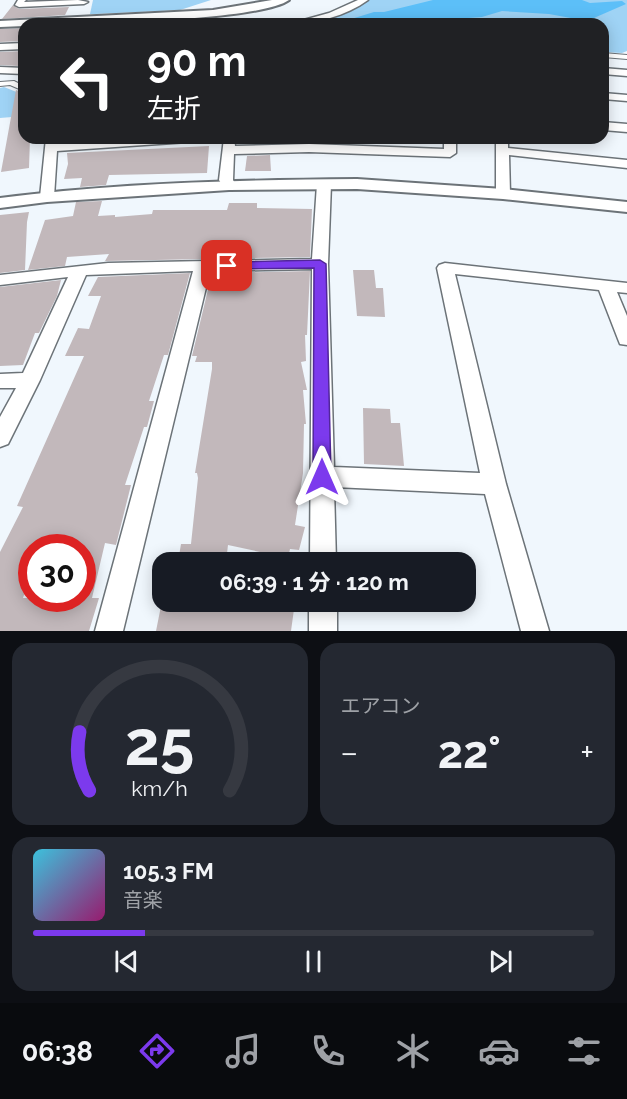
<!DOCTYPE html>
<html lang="ja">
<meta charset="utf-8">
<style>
:root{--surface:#171b24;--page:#242831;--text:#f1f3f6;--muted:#9ea1a6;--line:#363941;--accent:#7c3aed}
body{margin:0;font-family:Raleway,"Noto Sans JP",sans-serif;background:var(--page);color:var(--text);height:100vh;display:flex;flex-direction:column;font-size:22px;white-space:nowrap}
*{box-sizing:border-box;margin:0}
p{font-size:20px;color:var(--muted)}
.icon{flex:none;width:33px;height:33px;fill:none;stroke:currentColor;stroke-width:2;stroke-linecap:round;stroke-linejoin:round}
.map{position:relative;height:631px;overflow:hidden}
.drawer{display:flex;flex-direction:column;gap:12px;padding:12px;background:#0d0f14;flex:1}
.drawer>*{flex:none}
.guide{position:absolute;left:18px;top:18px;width:591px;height:126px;border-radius:18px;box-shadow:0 3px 15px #0003;background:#202124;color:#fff;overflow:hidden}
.speed{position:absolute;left:18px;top:534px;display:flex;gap:12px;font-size:30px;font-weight:700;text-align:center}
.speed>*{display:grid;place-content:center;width:78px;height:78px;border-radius:50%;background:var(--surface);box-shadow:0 3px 15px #0003;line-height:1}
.speed .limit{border:9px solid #d22;background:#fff;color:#111}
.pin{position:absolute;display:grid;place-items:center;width:51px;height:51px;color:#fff;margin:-26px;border-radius:12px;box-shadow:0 3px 9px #0006}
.me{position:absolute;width:66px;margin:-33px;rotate:0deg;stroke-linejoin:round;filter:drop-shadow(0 0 4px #0008)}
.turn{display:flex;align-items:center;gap:21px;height:126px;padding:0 30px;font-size:27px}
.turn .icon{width:78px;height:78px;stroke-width:2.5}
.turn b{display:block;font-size:42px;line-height:51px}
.big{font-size:45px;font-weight:700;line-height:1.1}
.drawer .tile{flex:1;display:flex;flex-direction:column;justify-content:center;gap:9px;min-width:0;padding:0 21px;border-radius:18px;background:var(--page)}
.drawer .dial{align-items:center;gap:0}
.dial svg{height:156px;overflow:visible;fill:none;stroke:var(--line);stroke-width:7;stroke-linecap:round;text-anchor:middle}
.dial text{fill:var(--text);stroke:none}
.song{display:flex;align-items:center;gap:18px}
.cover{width:72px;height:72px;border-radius:9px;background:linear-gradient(135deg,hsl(190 70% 55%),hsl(320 70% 35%))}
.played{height:6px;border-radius:3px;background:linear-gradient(90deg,var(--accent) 20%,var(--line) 20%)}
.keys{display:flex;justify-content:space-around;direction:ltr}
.heat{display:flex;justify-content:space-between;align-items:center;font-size:33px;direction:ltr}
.drawer .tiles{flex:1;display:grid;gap:12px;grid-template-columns:1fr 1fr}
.tile:last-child{grid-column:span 2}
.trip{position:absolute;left:152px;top:552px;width:324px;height:60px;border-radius:18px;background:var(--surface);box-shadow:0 3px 15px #0003;font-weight:700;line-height:60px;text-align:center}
.dock{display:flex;height:96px;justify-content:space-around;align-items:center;background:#090b0e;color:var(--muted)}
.dock .icon{width:42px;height:42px}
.dock .current{color:var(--accent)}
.dock b{font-size:27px;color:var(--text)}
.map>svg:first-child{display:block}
.green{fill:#9fd3f5}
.water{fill:#5cbff8}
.building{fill:#c2b8bb;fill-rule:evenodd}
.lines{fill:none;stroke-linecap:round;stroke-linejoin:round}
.pedestrian-casing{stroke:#6c7378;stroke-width:2}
.minor-casing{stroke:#6c7378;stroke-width:3}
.tertiary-casing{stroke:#6c7378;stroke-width:4}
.pedestrian{fill:#fff;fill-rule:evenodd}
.minor{fill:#fff;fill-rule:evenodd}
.tertiary{fill:#fff;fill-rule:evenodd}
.route{fill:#7c3aed;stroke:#51269a;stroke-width:1.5}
</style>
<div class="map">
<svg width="627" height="631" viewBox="0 0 627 631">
<rect width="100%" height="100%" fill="#f0f7fd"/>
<!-- green -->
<g class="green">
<path d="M93,0h118l-31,10 -85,4h-5z"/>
<path d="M369,0h258v51l-5,2 -19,-1v-28h-302l46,-13z"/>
<path d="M4,87l20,8v21l-24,2v-30z"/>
</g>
<!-- water -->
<path class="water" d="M433,0h149l8,3 32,-2 4,3 -39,17 -38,-7 -47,-3 -20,6 -41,3 -10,4h-96l39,-12h10z"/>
<!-- building -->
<g class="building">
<path d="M13,5l6,4 50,-2 -4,8 -63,4z"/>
<path d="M24,28v13l-24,1v-13z"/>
<path d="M24,51v8l-5,7 -19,-1v-13z"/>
<path d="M16,90l8,3v45h6l-1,30 -28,4z"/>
<path d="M209,146l-2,27 -98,2 -3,10 -26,2 2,-9 -18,1 4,-15 -1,-11z"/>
<path d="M270,155l1,16h-26l2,-15z"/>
<path d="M102,201l-4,15 17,-1v2l37,-3 1,-4h74l2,-7h28v5l55,1 -2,48 -205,4 4,-7 -42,3 -2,9 -37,4 17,-50 28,-4 3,-14z"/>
<path d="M29,212l-2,10 -2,48 -25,3v-58z"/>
<path d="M353,270h21l2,18h7l2,29 -28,-1z"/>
<path d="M310,271l-3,64h-2l1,26 -5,1 6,28h-4l3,34h-2l-1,49 -8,52 10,2 -6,23 -9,-1 -2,9 -60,-13 -2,17h-48l3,-18h10l7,-66 -1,-5h-2l17,-104v-7h-17l2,-6h-5l20,-83z"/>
<path d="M190,273l-22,82h-4l-15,46h5l-7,26h-3l-19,58h6l-15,60 -11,-2 -13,55h7l-10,33h-89v-79l23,-45 -6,-1 67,-150h-19l13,-28 11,1 12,-33h-13l10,-19zM32,548h50v50h-59l9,-28z"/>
<path d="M61,280l-4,16 -18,37h-4l-12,32 -23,1v-79z"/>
<path d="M363,408l27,1 1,14h9l4,43 -40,-2z"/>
<path d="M247,602h48l-4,29h-135l5,-25 85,-1z"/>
</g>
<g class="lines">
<defs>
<g id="pedestrian">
<path d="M603,53l24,2v4l-24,-2z"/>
<path d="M14,81l10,5v5l-14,-6 -10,1v-4z"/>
</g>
<g id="minor">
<path d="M18,0h8l-2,2 54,-2 10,2 -4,2 -65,3 -4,-2z"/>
<path d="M358,0h10c-22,16 -53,24 -79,24l40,-11z"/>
<path d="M24,43v6l-24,1v-6z"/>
<path d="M0,67l24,1v6l-24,-1z"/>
<path d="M603,68l24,2v6l-24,-2z"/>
<path d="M603,93l24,2v6l-24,-2z"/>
<path d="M603,122l24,2v8l-24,-2z"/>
<path d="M46,138h12v6l80,-6h56l-6,4 -131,9 -3,46 -7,4 -7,-4z"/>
<path d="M224,138h10l1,8 74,-2 135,5v-11h12v15l-6,4 -141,-5 -75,2 -1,26 3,5 -7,4 -5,-1 -5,-8z"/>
<path d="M496,138h12v10l119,12v8l-118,-13 1,39 -7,4 -7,-4z"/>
<path d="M324,180l7,4 -3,80 6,203 146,6 -43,-205 2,-3 6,-2 182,20v10l-10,-1 10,24v29l-7,-1 -2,-5 -19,-49 -144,-16 51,210 43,147h-28l-36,-137 -151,-7 2,75h-26l2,-293 -102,2 -87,360h-28l98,-360 -107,4 -46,105 -32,64 -8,3v-30l16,-29h-16v-14l23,-1 45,-96 -68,8v-10l108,-12 204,-4 5,-75z"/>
<rect x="309" y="602" width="28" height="29"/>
</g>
<g id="tertiary">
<path d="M272,0h17c-31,22 -219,24 -265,24v2l-24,1v-6l213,-11z"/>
<path d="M357,179l146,10 124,13v10l-124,-13 -146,-10 -128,1 -182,12 -47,6v-10c118,-15 238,-18 357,-19z"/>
</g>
</defs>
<!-- pedestrian casing -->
<use href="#pedestrian" class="pedestrian-casing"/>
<!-- minor casing -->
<use href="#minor" class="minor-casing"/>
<!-- tertiary casing -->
<use href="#tertiary" class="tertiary-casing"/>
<!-- pedestrian -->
<use href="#pedestrian" class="pedestrian"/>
<!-- minor -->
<use href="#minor" class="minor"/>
<!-- tertiary -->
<use href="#tertiary" class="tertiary"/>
</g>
<!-- route -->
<path class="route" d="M320,260l6,4 5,213 -3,5 -6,2 -7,-2 -2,-5 1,-209 -87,1 -7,-3 7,-4z"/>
</svg>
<div class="speed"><div class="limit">30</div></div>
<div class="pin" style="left:227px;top:266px;background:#d93025"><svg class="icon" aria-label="arrive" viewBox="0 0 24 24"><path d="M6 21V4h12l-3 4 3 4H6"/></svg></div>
<svg class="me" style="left:322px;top:477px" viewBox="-20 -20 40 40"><path d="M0-17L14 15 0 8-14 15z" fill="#7c3aed" stroke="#fff" stroke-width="4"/></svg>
<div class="trip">06:39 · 1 分 · 120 m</div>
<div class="guide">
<div class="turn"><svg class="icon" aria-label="left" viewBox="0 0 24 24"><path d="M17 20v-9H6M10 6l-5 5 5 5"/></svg><div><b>90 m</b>左折</div></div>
</div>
</div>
<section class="drawer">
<div class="tiles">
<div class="tile dial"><svg viewBox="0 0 100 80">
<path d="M14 69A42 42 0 1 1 86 69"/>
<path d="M14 69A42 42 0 0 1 9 39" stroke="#7c3aed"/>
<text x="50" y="56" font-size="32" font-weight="700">25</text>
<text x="50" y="72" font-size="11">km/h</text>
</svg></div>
<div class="tile"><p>エアコン</p>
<div class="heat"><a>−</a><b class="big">22°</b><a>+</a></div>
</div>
<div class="tile">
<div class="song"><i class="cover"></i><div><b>105.3 FM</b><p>音楽</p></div></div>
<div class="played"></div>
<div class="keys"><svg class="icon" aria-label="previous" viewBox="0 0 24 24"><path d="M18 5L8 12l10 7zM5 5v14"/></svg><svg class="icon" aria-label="pause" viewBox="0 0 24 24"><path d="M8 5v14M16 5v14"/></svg><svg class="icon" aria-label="next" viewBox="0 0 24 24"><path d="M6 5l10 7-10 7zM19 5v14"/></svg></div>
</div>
</div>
</section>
<nav class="dock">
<b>06:38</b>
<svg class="icon current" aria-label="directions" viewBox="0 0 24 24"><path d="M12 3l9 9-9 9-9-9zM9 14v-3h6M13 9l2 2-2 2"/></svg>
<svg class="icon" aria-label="music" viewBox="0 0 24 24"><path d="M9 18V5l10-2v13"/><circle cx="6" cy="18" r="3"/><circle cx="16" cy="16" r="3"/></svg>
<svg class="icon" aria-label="phone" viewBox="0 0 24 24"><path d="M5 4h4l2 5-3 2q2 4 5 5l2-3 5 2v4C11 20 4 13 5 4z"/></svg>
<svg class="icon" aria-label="climate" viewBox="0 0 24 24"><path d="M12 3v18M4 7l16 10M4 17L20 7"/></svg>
<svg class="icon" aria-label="car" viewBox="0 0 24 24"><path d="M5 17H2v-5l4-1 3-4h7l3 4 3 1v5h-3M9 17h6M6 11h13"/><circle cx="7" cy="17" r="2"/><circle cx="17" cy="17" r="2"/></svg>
<svg class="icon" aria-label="filters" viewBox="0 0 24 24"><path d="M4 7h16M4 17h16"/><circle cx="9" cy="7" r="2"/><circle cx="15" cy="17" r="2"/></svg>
</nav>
